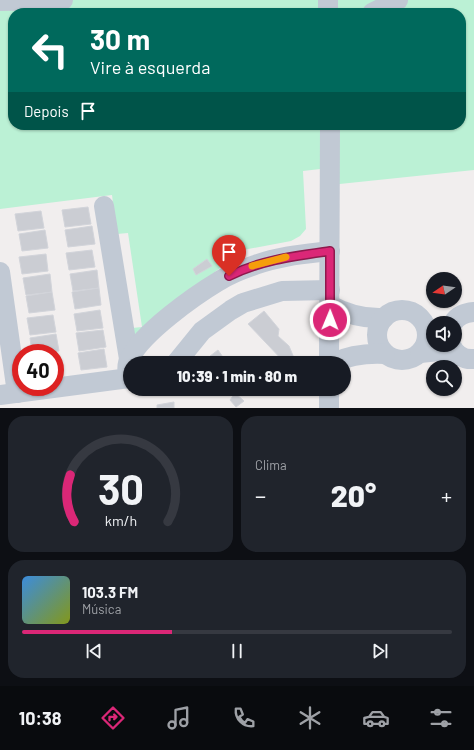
<!DOCTYPE html>
<html lang="pt">
<meta charset="utf-8">
<style>
:root{--surface:#171b24;--page:#20242c;--text:#f1f3f6;--muted:#9ea1a6;--line:#363941;--accent:#db2777}
body{margin:0;font-family:Barlow,sans-serif;background:var(--page);color:var(--text);height:100vh;display:flex;flex-direction:column;font-size:15px;white-space:nowrap}
*{box-sizing:border-box;margin:0}
p{font-size:13px;color:var(--muted)}
.icon{flex:none;width:22px;height:22px;fill:none;stroke:currentColor;stroke-width:2;stroke-linecap:round;stroke-linejoin:round}
.map{position:relative;height:408px;overflow:hidden}
.panel{display:flex;flex-direction:column;gap:8px;padding:8px;background:#0d0f14;flex:1}
.panel>*{flex:none}
.guide{position:absolute;left:8px;top:8px;width:458px;height:122px;border-radius:16px;box-shadow:0 1px 3px #0004;background:#00695c;color:#fff;overflow:hidden}
.needle{width:26px;rotate:257deg}
.tools{position:absolute;left:426px;top:272px;display:grid;gap:8px}
.tools a{display:grid;place-items:center;width:36px;height:36px;border-radius:50%;background:var(--surface);box-shadow:0 1px 3px #0004;font-size:20px}
.speed{position:absolute;left:12px;top:344px;display:flex;gap:8px;font-size:20px;font-weight:700;text-align:center}
.speed>*{display:grid;place-content:center;width:52px;height:52px;border-radius:50%;background:var(--surface);box-shadow:0 1px 3px #0004;line-height:1}
.speed .limit{border:6px solid #d22;background:#fff;color:#111}
.pin{position:absolute;display:grid;place-items:center;width:34px;height:34px;color:#fff;margin:-41px -17px;border-radius:50% 50% 50% 0;rotate:-45deg;box-shadow:0 0 4px #0007}
.pin .icon{rotate:45deg}
.me{position:absolute;width:44px;margin:-22px;rotate:1deg;stroke-linejoin:round;filter:drop-shadow(0 0 3px #0008)}
.turn{display:flex;align-items:center;gap:14px;height:84px;padding:0 16px;font-size:18px}
.turn .icon{width:52px;height:52px;stroke-width:2.5}
.turn b{display:block;font-size:28px;line-height:34px}
.then{display:flex;align-items:center;height:38px;padding:0 16px;background:#0003;gap:8px;font-size:15px}
.big{font-size:30px;font-weight:800;line-height:1.1}
.panel .tile{flex:1;display:flex;flex-direction:column;justify-content:center;gap:6px;min-width:0;padding:0 14px;border-radius:16px;background:var(--page)}
.panel .dial{align-items:center;gap:0}
.dial svg{height:104px;overflow:visible;fill:none;stroke:var(--line);stroke-width:7;stroke-linecap:round;text-anchor:middle}
.dial text{fill:var(--text);stroke:none}
.song{display:flex;align-items:center;gap:12px}
.cover{width:48px;height:48px;border-radius:6px;background:linear-gradient(135deg,hsl(210 70% 55%),hsl(70 70% 35%))}
.played{height:4px;border-radius:2px;background:linear-gradient(90deg,var(--accent) 35%,var(--line) 35%)}
.keys{display:flex;justify-content:space-around;direction:ltr}
.heat{display:flex;justify-content:space-between;align-items:center;font-size:22px;direction:ltr}
.panel .tiles{flex:1;display:grid;gap:8px;grid-template-columns:1fr 1fr}
.tile:last-child{grid-column:span 2}
.trip{position:absolute;left:123px;top:356px;width:228px;height:40px;border-radius:20px;background:var(--surface);box-shadow:0 1px 3px #0004;font-weight:800;line-height:40px;text-align:center}
.dock{display:flex;height:64px;justify-content:space-around;align-items:center;background:#090b0e;color:var(--muted)}
.dock .icon{width:28px;height:28px}
.dock .on{color:var(--accent)}
.dock b{font-size:18px;color:var(--text)}
.map>svg:first-child{display:block}
.green{fill:#bbf1d5;fill-rule:evenodd}
.building{fill:#cbcdd3;stroke:#d2d4da}
.lines{fill:none;stroke-linecap:round;stroke-linejoin:round}
.minor{stroke:#c1c9d4;stroke-width:20}
.route-casing{stroke:#8e194d;stroke-width:10}
.route{stroke:#db2777;stroke-width:7}
.slow{stroke:#f59e0b;stroke-width:7}
</style>
<div class="map">
<svg width="474" height="408" viewBox="0 0 474 408">
<rect width="100%" height="100%" fill="#f1eeee"/>
<!-- green -->
<path class="green" d="M0,0h474v170l-144,15 -1,-17 -26,3 3,58 -6,7 -9,5 -48,9 -110,86 -1,-8 10,-1 -14,-94 -11,1 -5,-39 -112,14zM13,13h448v112h-448z"/>
<!-- building -->
<g class="building">
<path d="M88,207l3,17 -26,3 -3,-17z"/>
<path d="M41,211l3,17 -26,3 -3,-17z"/>
<path d="M92,226l3,18 -27,3 -3,-17z"/>
<path d="M45,230l3,18 -26,3 -3,-17z"/>
<path d="M92,250l3,17 -26,3 -3,-17z"/>
<path d="M46,254l2,17 -26,3 -3,-17z"/>
<path d="M207,259l5,7 -16,9 -3,-6z"/>
<path d="M97,270l2,18 -26,3 -3,-17z"/>
<path d="M50,274l2,18 -26,3 -3,-17z"/>
<path d="M99,288l2,17 -26,4 -3,-17z"/>
<path d="M52,292l3,18 -26,3 -3,-17z"/>
<path d="M100,310l3,18 -26,3 -3,-17z"/>
<path d="M264,311l15,18 -1,7 11,10 5,12 -6,5h-3l-37,-39z"/>
<path d="M53,315l3,17 -26,3 -3,-17z"/>
<path d="M103,330l3,17 -27,4 -3,-18z"/>
<path d="M56,334l3,17 -27,2 -2,-15z"/>
<path d="M104,349l3,18 -26,3 -3,-17z"/>
<path d="M218,350l9,13h-26z"/>
<path d="M57,353l3,18h-5v-17z"/>
<path d="M235,393l9,8 -8,6 -6,-7z"/>
<path d="M174,402v6h-17v-3z"/>
</g>
<g class="lines">
<!-- minor -->
<g class="minor">
<path d="M0,1l63,-1"/>
<path d="M328,13v-13"/>
<path d="M372,13l26,-13"/>
<path d="M104,206l25,153"/>
<path d="M0,272l17,121"/>
<path d="M330,305c18,10 34,14 54,13"/>
<circle cx="402" cy="335" r="25"/>
<path d="M453,323c5,-8 12,-10 21,-11"/>
<path d="M451,345c4,9 12,15 23,14"/>
<path d="M420,353l19,-2 17,2"/>
<path d="M176,363l26,-32 29,-21 12,-7 39,-12 48,-1"/>
<path d="M329,363l1,-238"/>
<path d="M333,363c17,-8 34,-10 52,-9"/>
<path d="M130,379c-3,-6 -4,-14 0,-21 12,-25 64,-62 89,-77 11,-7 24,-12 36,-16 24,-9 50,-11 75,-14"/>
<path d="M0,395l129,-17"/>
<path d="M329,408v-19"/>
</g>
</g>
<g class="lines">
<defs>
<path id="route" d="M229,276c32,-16 66,-20 101,-25v69"/>
</defs>
<!-- route casing -->
<use href="#route" class="route-casing"/>
<!-- route -->
<use href="#route" class="route"/>
<!-- slow -->
<path class="slow" d="M252,266l34,-9"/>
</g>
</svg>
<div class="tools">
<a><svg class="needle" viewBox="-14 -14 28 28"><path d="M0-13l5 13h-10z" fill="#e53935"/><path d="M0 13l5-13h-10z" fill="#9ea1a6"/></svg></a>
<a><svg class="icon" aria-label="sound" viewBox="0 0 24 24"><path d="M4 9h4l5-4v14l-5-4H4zM17 9q2 3 0 6"/></svg></a>
<a><svg class="icon" aria-label="search" viewBox="0 0 24 24"><circle cx="10" cy="10" r="6"/><path d="M15 15l6 6"/></svg></a>
</div>
<div class="speed"><div class="limit">40</div></div>
<div class="pin" style="left:229px;top:276px;background:#d93025"><svg class="icon" aria-label="arrive" viewBox="0 0 24 24"><path d="M6 21V4h12l-3 4 3 4H6"/></svg></div>
<svg class="me" style="left:330px;top:320px" viewBox="-20 -20 40 40"><circle r="17" fill="#db2777" stroke="#fff" stroke-width="3"/><path d="M0-11L8 9 0 5-8 9z" fill="#fff"/></svg>
<div class="trip">10:39 · 1 min · 80 m</div>
<div class="guide">
<div class="turn"><svg class="icon" aria-label="left" viewBox="0 0 24 24"><path d="M17 20v-9H6M10 6l-5 5 5 5"/></svg><div><b>30 m</b>Vire à esquerda</div></div>
<div class="then">Depois<svg class="icon" aria-label="arrive" viewBox="0 0 24 24"><path d="M6 21V4h12l-3 4 3 4H6"/></svg></div>
</div>
</div>
<section class="panel">
<div class="tiles">
<div class="tile dial"><svg viewBox="0 0 100 80">
<path d="M14 69A42 42 0 1 1 86 69"/>
<path d="M14 69A42 42 0 0 1 11 33" stroke="#db2777"/>
<text x="50" y="56" font-size="32" font-weight="700">30</text>
<text x="50" y="72" font-size="11">km/h</text>
</svg></div>
<div class="tile"><p>Clima</p>
<div class="heat"><a>−</a><b class="big">20°</b><a>+</a></div>
</div>
<div class="tile">
<div class="song"><i class="cover"></i><div><b>103.3 FM</b><p>Música</p></div></div>
<div class="played"></div>
<div class="keys"><svg class="icon" aria-label="previous" viewBox="0 0 24 24"><path d="M18 5L8 12l10 7zM5 5v14"/></svg><svg class="icon" aria-label="pause" viewBox="0 0 24 24"><path d="M8 5v14M16 5v14"/></svg><svg class="icon" aria-label="next" viewBox="0 0 24 24"><path d="M6 5l10 7-10 7zM19 5v14"/></svg></div>
</div>
</div>
</section>
<nav class="dock">
<b>10:38</b>
<svg class="icon on" aria-label="directions" viewBox="0 0 24 24"><path d="M12 3l9 9-9 9-9-9zM9 14v-3h6M13 9l2 2-2 2"/></svg>
<svg class="icon" aria-label="music" viewBox="0 0 24 24"><path d="M9 18V5l10-2v13"/><circle cx="6" cy="18" r="3"/><circle cx="16" cy="16" r="3"/></svg>
<svg class="icon" aria-label="phone" viewBox="0 0 24 24"><path d="M5 4h4l2 5-3 2q2 4 5 5l2-3 5 2v4C11 20 4 13 5 4z"/></svg>
<svg class="icon" aria-label="climate" viewBox="0 0 24 24"><path d="M12 3v18M4 7l16 10M4 17L20 7"/></svg>
<svg class="icon" aria-label="car" viewBox="0 0 24 24"><path d="M5 17H2v-5l4-1 3-4h7l3 4 3 1v5h-3M9 17h6M6 11h13"/><circle cx="7" cy="17" r="2"/><circle cx="17" cy="17" r="2"/></svg>
<svg class="icon" aria-label="filters" viewBox="0 0 24 24"><path d="M4 7h16M4 17h16"/><circle cx="9" cy="7" r="2"/><circle cx="15" cy="17" r="2"/></svg>
</nav>
